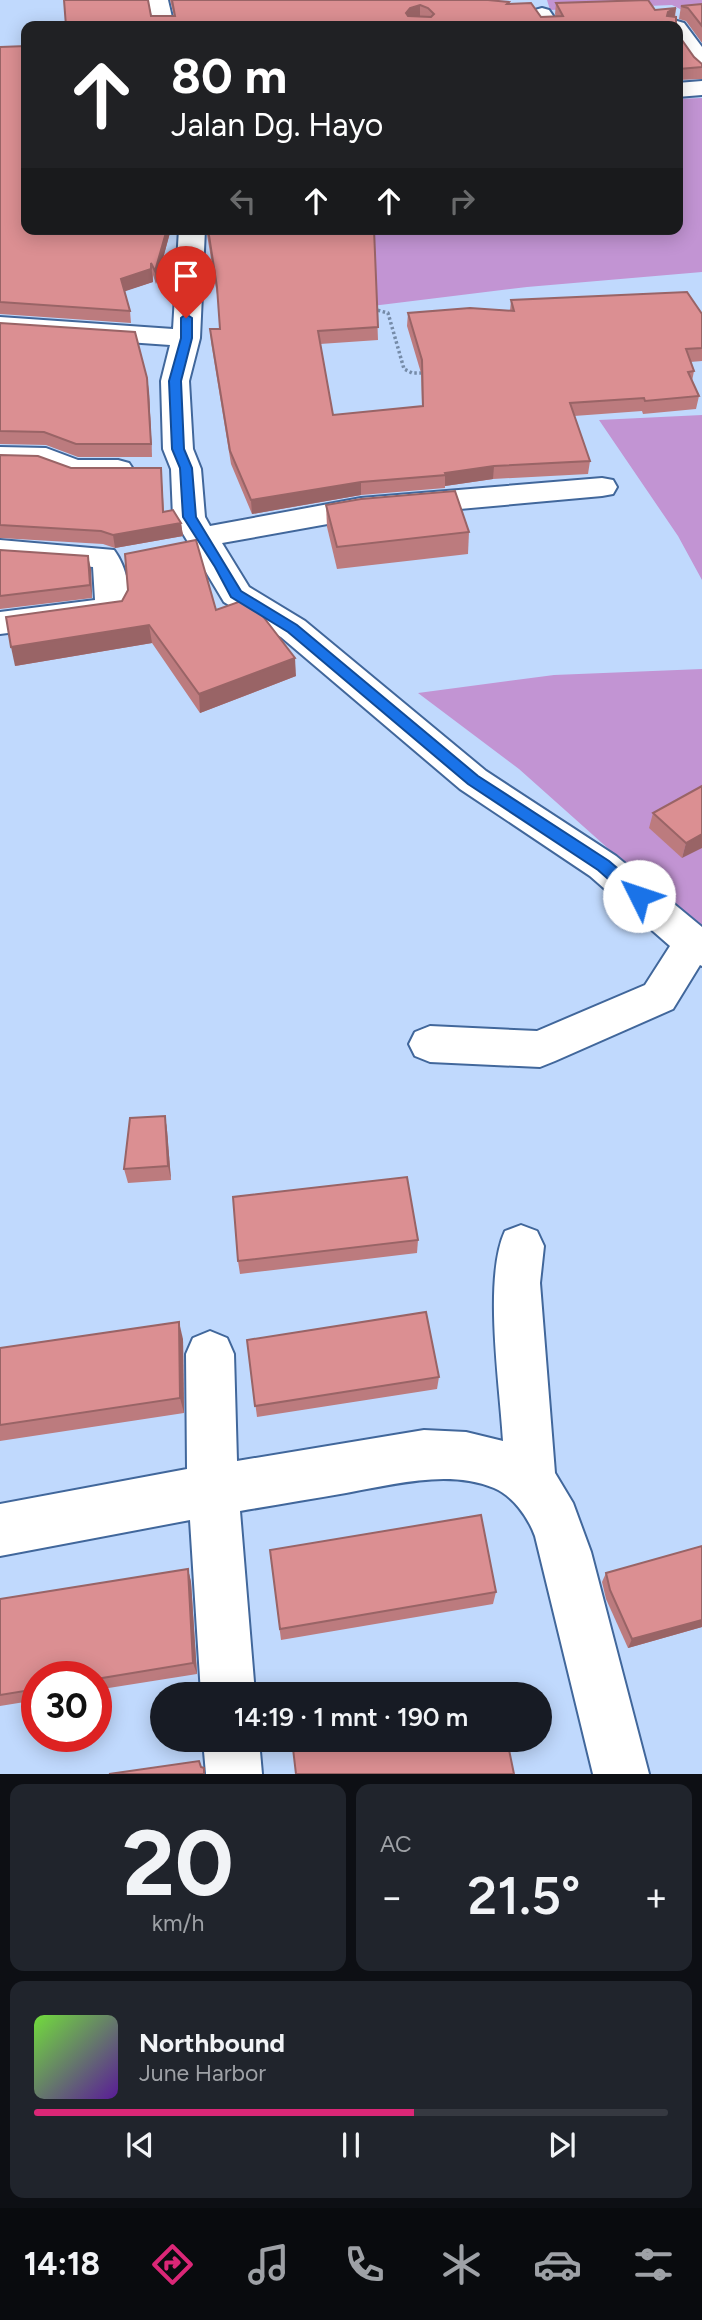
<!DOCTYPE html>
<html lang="id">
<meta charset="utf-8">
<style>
:root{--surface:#171b24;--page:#20242c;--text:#f1f3f6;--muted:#9ea1a6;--line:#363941;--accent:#db2777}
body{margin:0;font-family:Figtree,sans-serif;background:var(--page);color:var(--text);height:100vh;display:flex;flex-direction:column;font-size:26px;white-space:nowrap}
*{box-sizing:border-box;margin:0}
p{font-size:23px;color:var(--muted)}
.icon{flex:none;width:38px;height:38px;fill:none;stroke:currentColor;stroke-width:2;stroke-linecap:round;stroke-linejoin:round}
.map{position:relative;height:1774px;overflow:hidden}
.details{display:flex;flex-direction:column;gap:10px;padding:10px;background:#0d0f14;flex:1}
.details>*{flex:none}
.guide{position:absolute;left:21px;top:21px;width:662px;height:214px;border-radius:14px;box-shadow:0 4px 18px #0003;background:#202124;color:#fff;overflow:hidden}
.speed{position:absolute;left:21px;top:1661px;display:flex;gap:14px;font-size:35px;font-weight:700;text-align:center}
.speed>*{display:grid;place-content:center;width:91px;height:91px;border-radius:50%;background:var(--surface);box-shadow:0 4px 18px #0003;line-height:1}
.speed .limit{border:10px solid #d22;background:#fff;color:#111}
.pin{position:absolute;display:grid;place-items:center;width:60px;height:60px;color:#fff;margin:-72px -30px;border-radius:50% 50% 50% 0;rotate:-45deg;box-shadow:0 0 7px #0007}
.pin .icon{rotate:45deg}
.me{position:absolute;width:77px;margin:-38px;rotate:311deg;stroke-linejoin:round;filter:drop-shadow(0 0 5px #0008)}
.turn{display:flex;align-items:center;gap:24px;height:147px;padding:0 35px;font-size:32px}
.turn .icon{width:91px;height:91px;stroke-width:2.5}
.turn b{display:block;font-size:49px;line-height:60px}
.lanes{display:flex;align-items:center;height:66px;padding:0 35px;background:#0003;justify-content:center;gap:35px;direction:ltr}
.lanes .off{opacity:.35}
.big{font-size:52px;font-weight:600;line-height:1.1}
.details .tile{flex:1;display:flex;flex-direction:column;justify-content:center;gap:10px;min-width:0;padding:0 24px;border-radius:14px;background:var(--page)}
.details .dial{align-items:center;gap:0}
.dial b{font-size:91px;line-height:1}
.song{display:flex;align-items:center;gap:21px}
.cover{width:84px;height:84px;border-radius:10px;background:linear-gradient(135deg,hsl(100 70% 55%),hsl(270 70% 35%))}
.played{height:7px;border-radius:4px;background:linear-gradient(90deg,var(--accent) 60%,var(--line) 60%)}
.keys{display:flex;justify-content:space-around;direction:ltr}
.heat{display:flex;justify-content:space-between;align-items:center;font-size:38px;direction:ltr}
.details .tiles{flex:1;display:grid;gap:10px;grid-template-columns:1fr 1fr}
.tile:last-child{grid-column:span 2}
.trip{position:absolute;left:150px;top:1682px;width:402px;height:70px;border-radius:35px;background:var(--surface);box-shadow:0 4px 18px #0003;font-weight:600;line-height:70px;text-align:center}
.menu{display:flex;height:112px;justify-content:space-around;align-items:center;background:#090b0e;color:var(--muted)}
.menu .icon{width:49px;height:49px}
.menu .current{color:var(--accent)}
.menu b{font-size:32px;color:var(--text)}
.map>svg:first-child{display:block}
.green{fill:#c294d3}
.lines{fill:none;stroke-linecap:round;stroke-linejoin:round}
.street-casing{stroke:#41679b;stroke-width:4}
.path{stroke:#758ba8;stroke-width:3.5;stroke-dasharray:2.5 2.5;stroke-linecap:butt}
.street{fill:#fff;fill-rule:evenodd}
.wall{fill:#bc7b7e}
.shaded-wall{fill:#996466}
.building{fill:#db8f92;stroke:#996466;stroke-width:2;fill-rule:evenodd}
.route{fill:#1a73e8;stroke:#114b97;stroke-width:2}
</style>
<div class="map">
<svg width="702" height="1774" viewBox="0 0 702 1774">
<rect width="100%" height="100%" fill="#c0d9fd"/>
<!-- green -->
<g class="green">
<path d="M547,0h155v11l-16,1 -14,-7 -122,5z"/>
<path d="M702,98v174l-175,15 -155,19 1,-77h304v-130z"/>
<path d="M702,415v165l-24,-44 -79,-116z"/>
<path d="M702,669v257l-63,-50 -120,-107 -101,-76 136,-18z"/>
</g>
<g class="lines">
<defs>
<g id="street">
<path d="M148,0h20l6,26h-20z"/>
<path d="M542,8l7,2 11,16h-20l-8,-12 3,-4z"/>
<path d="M677,21l7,2 18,24v22l-8,-2 -17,-25v-16h-10z"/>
<path d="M702,81v14l-25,2v-14z"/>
<path d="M179,229h26l-5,109 -11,43 4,68 8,20 4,48 5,9 151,-28 241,-20 11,2 4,7 -4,7 -11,2 -241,22 -139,25 27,44 56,34 181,150 130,85 86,71v39l-2,-1 -27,44 -118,52 -15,6 -110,-5 -15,-6 -6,-12 6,-12 15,-6 107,5 108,-46 25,-39 -80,-70 -130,-87 -179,-152 -57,-35 -51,-85 -2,-48 -8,-20 -2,-68 9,-36 -170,-12v-16l173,12z"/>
<path d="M0,447l46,1 32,12h40l11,3 4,6 -4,6 -11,3h-45l-32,-12 -41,-1z"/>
<path d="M0,540l114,10c12,16 21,48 10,67l-12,3 -112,14v-22l95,-12 -2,-33 -93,-7z"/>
<path d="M521,1225l16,6 7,15 -4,37 15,190 18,30 18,49 58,222h-56l-58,-238c-7,-19 -22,-40 -41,-48 -46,-19 -102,-3 -148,5 -35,6 -71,12 -106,18l15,183h-54l-11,-174 -190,36v-52l187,-35 -1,-115 7,-16 17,-7 17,7 7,16 3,107 187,-31 42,2 37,9c-3,-55 -20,-162 2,-210z"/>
<path d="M203,1740h56l3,34h-56z"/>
</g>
</defs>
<!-- street casing -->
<use href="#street" class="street-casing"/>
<!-- path -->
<path class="path" d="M373,309l15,4 16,56 8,4h12"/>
<!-- street -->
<use href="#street" class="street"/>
</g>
<!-- wall -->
<g class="wall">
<path d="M64,0h84l3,16h23l-4,-16h318l21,2v2l22,-1 10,14h15l-1,-3 1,-11 92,-3 7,10 21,-2 -1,9h1v9h-610z"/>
<path d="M702,4v39l-16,-22 -7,-2 2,-13z"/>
<path d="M677,33l17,24 8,7v15l-25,1z"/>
<path d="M0,47l26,182h145l-15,55 -3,-9v7l-29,9 6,20 1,12 -131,-9z"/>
<path d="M206,229h168l4,111 -58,4 13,71 89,-9 -1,-33 -14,-47 1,-13 102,-2 1,-11 191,14v47l-12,1 4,9 -2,10 7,15 -3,13 -53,5 -1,-3 -68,5 16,45 -2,13 -95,5 -48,7v2l-84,7 -109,19 -21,-50 -20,-122 -1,-13h10l-2,-29z"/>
<path d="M0,323l149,68 3,66h-74l-32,-12 -46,-1z"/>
<path d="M0,455l71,13h90l3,44 17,11 2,13 -68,12 -12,-4 -103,-6z"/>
<path d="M326,505l143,27 -1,22 -131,15 -10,-42z"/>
<path d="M0,550l91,19 1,29 -92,11z"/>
<path d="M122,601l94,9 80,66 -96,37 -48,-70 -137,23z"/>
<path d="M702,786l-20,72 -33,-30 4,-15z"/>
<path d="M165,1116l2,14 4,50 -43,3 -4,-14z"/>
<path d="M418,1240l-1,13 -177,21 -2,-13z"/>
<path d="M183,1339l1,74 -184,28v-93z"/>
<path d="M247,1340l192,37 -2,12 -180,28z"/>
<path d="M702,1546v81l-74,21 -22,-49 -4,-17 4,-9z"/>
<path d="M270,1550l226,42 -3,12 -212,36z"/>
<path d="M188,1569l3,13 6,92 -101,16v-14h-59v24l-37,6v-107z"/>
</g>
<!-- shaded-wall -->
<g class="shaded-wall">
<path d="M420,5v11l-10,3 -4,-6 4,-5z"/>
<path d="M676,8l-2,11 -8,5 2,-12z"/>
<path d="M167,229h4l-15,55 -1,-13z"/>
<path d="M151,263l2,19 -30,10 -2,-13z"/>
<path d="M147,378l2,13 3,66 -1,-13z"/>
<path d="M494,466l-1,13 -48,7v-13z"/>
<path d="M361,482v13l-109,19 -1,-14z"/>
<path d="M181,523l2,13 -68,12 -2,-13z"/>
<path d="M88,556l3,13 1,29 -2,-13z"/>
<path d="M149,625l3,18 -137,23 -4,-19z"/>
<path d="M295,658l1,18 -96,37 -1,-19z"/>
<path d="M702,834v14l-20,10 4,-15z"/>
<path d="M165,1116l2,14 4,50 -3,-14z"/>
<path d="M179,1322l4,17 1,74 -4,-15z"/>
<path d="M188,1569l3,13 6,92 -4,-11z"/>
<path d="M702,1620v7l-74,21 4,-9z"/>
</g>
<!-- building -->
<g class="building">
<path d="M64,0h84l3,16h24l-3,-16h316l21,2 -2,2 24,-1 10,14 22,-1 -7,-13 92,-3 7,10 21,-2 -8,4 -1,4 9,1v9h-610zM420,5l8,3 6,6 -3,3 -23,-1 -2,-3 4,-5z"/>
<path d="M702,4v22l-14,-18 -7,-2z"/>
<path d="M677,33l17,24 8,7v3l-23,2 -2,4z"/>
<path d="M26,46v183h141l-12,42 -4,-8v6l-30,10 9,32 -130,-9v-255z"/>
<path d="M208,229h166l4,98 -60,4 15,84 90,-9 -1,-46 -14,-47 62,-5 44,3 -3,-11 176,-8 15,22v34l-16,1 8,22 -6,1 11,24 -54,5 -1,-3 -74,5 20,58 -96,5 -49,7 1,2 -85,7 -110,18 -21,-49 -20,-122h10l-3,-42z"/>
<path d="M0,323l135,9 12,46 4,66h-75l-32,-12 -44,-1z"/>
<path d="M0,455l38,1 33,12h90l2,44 10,-2 8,13 -68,12 -12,-4 -101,-6z"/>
<path d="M455,491l14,41 -132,15 -11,-42 35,-6z"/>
<path d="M196,540l20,70 28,-10 11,6 40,52 -96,36 -50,-69 -138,22 -5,-30 116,-16 6,-11 -3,-36z"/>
<path d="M0,550l88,6 2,29 -90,11z"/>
<path d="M702,786v48l-16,9 -33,-30z"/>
<path d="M165,1116l3,50 -44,3 6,-51z"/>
<path d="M407,1177l11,63 -180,21 -5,-64z"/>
<path d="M426,1312l13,65 -184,29 -8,-66z"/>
<path d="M179,1322l1,76 -180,27v-77z"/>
<path d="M481,1515l15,77 -216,37 -10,-79z"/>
<path d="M702,1546v74l-70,19 -22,-49 -4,-17z"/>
<path d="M188,1569l5,94 -97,16v-3h-59v13l-37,6v-96z"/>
<path d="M498,1685l1,9h-59z"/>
<path d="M292,1740h215l7,34h-218z"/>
<path d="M199,1761l2,6 3,1v6h-95z"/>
</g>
<!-- route -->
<path class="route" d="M186,314l6,4v20l-11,43 3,68 8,19 4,49 45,74 56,34 181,151 131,85 36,31 2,4 -2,5h-12l-35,-31 -130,-86 -180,-152 -57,-35 -16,-30 -32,-50 -3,-49 -8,-19 -3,-68 12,-43v-20z"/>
</svg>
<div class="speed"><div class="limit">30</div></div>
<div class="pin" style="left:186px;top:318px;background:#d93025"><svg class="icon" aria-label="arrive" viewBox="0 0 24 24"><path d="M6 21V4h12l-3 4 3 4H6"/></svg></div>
<svg class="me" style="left:639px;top:896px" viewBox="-20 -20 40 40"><circle r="19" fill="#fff"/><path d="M0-13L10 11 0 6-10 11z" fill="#1a73e8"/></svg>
<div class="trip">14:19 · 1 mnt · 190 m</div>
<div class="guide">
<div class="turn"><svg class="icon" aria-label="ahead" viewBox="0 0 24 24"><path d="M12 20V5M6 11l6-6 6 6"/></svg><div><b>80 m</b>Jalan Dg. Hayo</div></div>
<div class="lanes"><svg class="icon off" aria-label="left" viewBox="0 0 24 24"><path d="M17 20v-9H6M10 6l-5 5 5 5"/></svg><svg class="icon" aria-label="ahead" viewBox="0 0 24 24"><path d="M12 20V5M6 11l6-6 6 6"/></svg><svg class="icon" aria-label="ahead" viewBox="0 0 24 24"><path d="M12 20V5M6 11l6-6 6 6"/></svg><svg class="icon off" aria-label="right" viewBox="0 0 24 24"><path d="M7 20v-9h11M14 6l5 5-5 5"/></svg></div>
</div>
</div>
<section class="details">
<div class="tiles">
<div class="tile dial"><b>20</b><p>km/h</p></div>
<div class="tile"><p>AC</p>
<div class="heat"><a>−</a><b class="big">21.5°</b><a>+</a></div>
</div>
<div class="tile">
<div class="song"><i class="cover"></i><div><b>Northbound</b><p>June Harbor</p></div></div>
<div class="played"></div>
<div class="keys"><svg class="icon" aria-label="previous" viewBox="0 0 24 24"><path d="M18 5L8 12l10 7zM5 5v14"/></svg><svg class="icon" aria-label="pause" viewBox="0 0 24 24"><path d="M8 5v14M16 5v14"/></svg><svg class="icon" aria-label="next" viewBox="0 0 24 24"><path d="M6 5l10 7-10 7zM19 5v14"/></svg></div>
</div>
</div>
</section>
<nav class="menu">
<b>14:18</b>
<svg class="icon current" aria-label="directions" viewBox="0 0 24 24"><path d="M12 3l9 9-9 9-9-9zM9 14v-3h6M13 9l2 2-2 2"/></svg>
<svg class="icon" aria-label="music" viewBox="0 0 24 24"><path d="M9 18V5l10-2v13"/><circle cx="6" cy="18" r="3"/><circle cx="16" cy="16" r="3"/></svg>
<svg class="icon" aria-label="phone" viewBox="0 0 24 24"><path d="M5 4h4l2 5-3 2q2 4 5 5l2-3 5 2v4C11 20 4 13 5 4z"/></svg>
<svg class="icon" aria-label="climate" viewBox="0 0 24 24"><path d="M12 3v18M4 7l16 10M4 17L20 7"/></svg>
<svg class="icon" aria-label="car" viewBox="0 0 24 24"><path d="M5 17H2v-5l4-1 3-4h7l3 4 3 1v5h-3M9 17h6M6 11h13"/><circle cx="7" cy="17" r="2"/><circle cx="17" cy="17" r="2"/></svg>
<svg class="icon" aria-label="filters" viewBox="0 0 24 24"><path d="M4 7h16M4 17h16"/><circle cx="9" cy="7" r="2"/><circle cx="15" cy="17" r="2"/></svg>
</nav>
